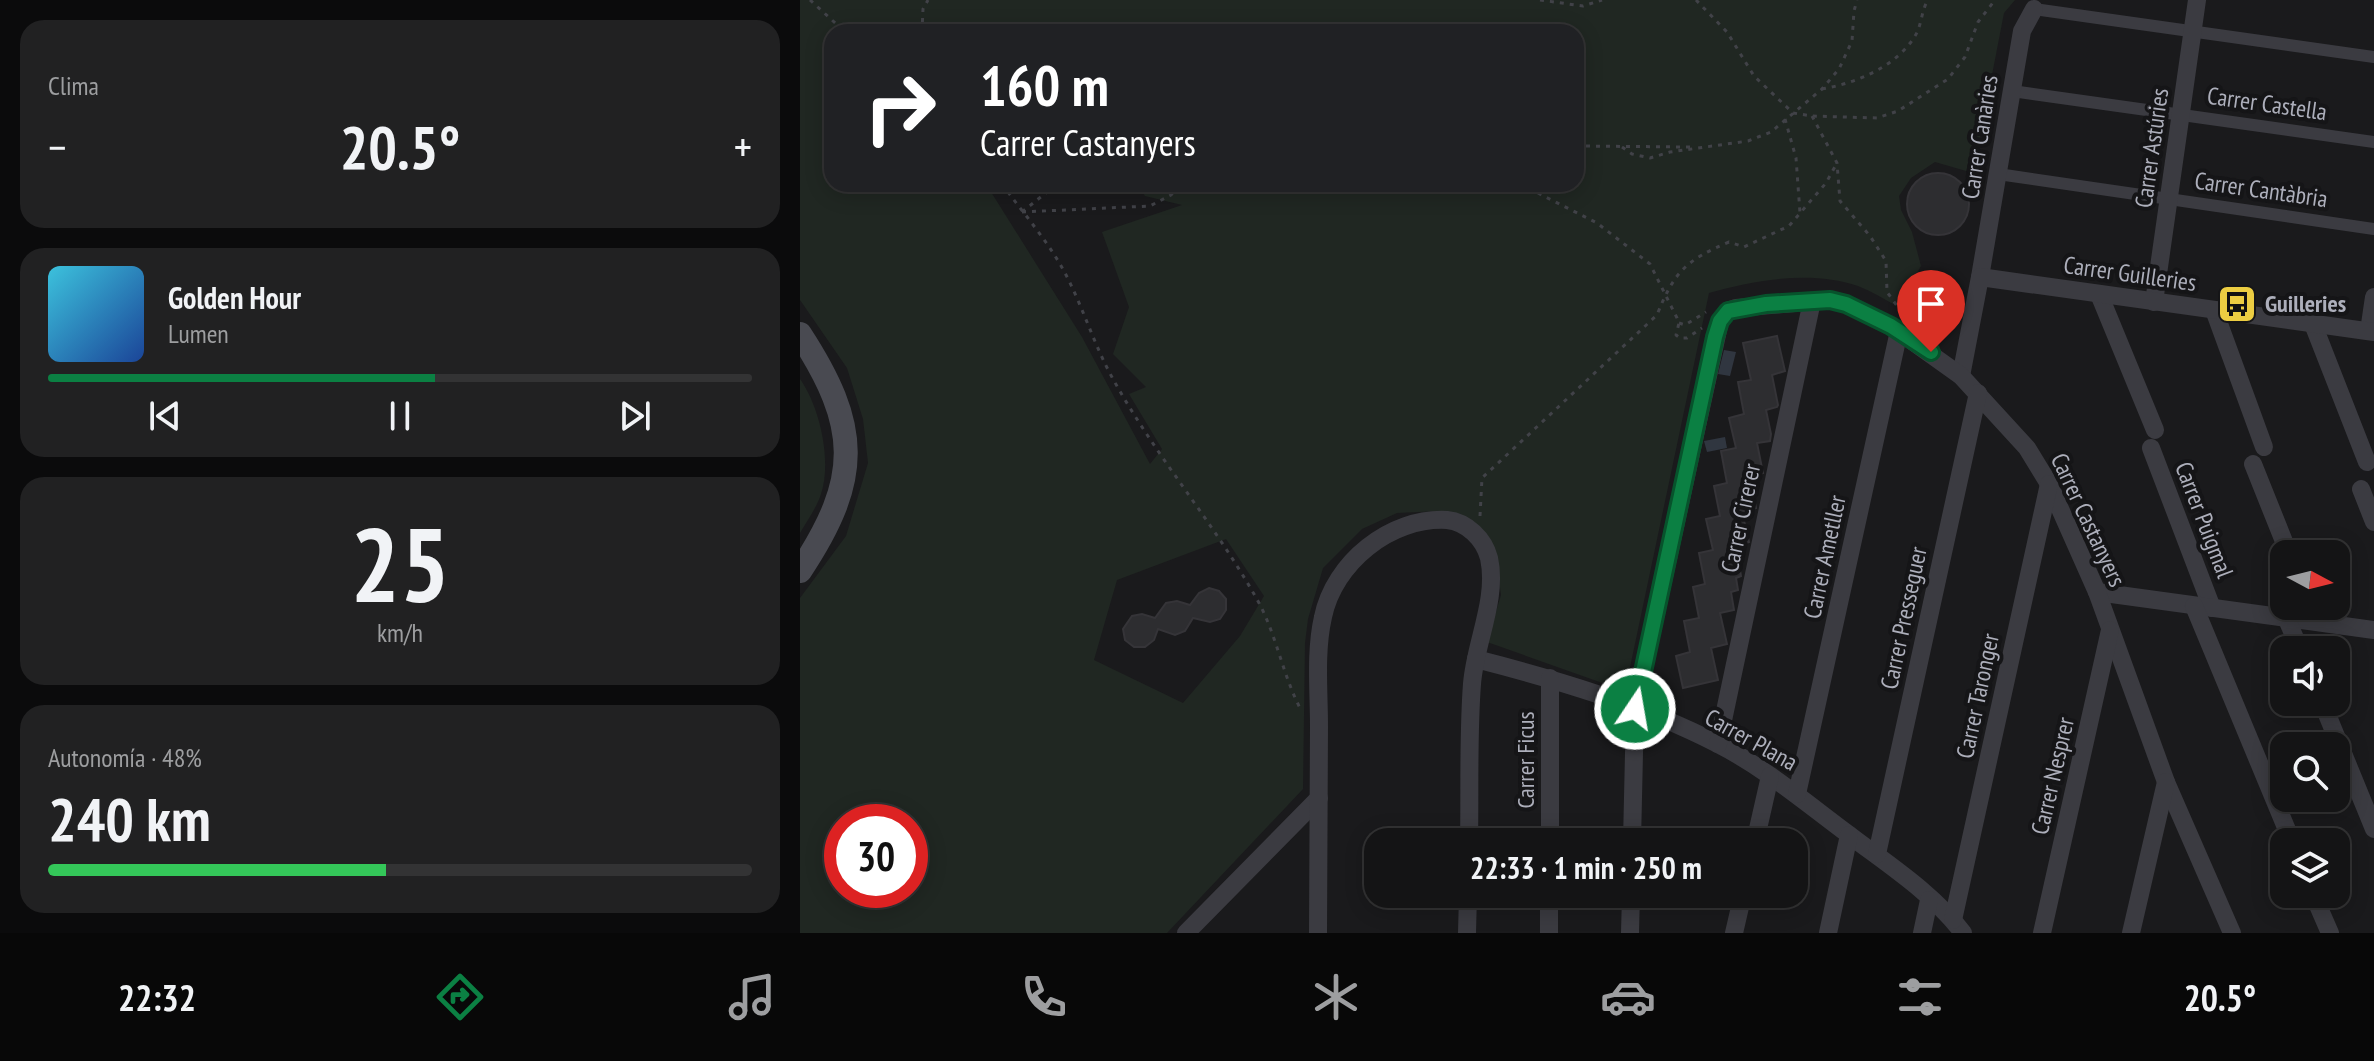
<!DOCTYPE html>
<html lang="es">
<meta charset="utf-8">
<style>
:root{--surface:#141415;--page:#212122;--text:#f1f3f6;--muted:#9d9ea0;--line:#333334;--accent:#0b8043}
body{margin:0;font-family:"PT Sans Narrow",sans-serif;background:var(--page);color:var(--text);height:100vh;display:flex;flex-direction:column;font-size:30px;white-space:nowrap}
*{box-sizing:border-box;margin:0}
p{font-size:26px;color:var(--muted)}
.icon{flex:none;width:44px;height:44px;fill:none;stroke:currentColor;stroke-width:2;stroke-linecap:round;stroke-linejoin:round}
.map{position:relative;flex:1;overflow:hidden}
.panel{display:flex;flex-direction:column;gap:20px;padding:20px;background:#0b0b0c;width:800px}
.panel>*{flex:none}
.banner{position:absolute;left:24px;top:24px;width:760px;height:168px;border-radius:24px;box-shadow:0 4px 20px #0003,0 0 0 2px var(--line);background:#202124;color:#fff;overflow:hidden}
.needle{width:52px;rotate:97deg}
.fabs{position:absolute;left:1470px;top:540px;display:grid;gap:16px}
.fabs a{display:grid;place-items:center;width:80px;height:80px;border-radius:16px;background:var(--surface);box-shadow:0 4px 20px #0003,0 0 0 2px var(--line);font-size:40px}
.speed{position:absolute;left:24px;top:804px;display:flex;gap:16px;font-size:40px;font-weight:700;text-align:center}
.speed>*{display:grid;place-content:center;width:104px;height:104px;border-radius:50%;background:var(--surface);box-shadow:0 4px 20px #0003,0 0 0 2px var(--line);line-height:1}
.speed .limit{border:12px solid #d22;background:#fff;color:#111}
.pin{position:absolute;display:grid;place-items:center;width:68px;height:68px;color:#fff;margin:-82px -34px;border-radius:50% 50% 50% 0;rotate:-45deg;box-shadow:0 0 8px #0007}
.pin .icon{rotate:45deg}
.me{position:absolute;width:88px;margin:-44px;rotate:12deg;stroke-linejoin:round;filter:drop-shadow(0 0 6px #0008)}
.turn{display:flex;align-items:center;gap:28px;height:168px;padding:0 24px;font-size:36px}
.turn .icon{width:104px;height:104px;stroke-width:2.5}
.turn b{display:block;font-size:56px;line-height:68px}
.big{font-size:60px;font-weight:700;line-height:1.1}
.panel .widget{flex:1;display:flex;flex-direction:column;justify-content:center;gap:12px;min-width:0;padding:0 28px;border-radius:24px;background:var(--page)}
.panel .dial{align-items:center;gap:0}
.dial b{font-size:104px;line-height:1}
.song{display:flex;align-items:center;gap:24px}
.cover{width:96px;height:96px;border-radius:12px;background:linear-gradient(135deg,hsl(190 70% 55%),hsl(220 70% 35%))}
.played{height:8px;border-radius:4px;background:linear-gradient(90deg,var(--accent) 55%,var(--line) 55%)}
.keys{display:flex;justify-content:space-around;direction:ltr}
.heat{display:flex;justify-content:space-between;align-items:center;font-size:44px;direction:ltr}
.charge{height:12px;border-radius:6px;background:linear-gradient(90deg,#34c759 48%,var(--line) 0)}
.trip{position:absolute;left:564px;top:828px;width:444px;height:80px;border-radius:24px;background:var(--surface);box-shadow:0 4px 20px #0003,0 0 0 2px var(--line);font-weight:700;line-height:80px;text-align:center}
.tabs{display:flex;height:128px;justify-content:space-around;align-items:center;background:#080808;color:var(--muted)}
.tabs .icon{width:56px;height:56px}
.tabs .on{color:var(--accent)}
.tabs b{font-size:36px;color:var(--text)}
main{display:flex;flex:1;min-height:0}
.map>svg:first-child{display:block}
.green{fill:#202722;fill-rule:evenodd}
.water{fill:#303640}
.building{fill:#2d2d30;stroke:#353438;stroke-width:2}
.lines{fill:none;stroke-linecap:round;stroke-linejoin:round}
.path{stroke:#414248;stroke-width:3;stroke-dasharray:4 6;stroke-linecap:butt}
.pedestrian{stroke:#3b3b41;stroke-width:12}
.minor{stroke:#3b3b41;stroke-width:18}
.secondary{stroke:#494a51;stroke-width:24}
.route-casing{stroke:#07532c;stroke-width:20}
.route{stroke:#0b8043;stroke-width:14}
.labels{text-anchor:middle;stroke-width:8;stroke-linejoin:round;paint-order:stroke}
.street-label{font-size:24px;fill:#adafbb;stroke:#151517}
.poi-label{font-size:24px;font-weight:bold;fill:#adafbb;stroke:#151517;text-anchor:start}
</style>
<main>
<section class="panel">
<div class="widget"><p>Clima</p>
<div class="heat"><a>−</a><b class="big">20.5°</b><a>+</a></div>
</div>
<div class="widget">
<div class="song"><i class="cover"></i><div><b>Golden Hour</b><p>Lumen</p></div></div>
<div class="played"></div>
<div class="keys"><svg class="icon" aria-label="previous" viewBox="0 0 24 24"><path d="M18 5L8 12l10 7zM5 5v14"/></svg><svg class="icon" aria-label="pause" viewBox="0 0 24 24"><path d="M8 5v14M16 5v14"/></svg><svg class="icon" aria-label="next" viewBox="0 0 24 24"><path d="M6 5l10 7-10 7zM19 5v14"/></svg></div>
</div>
<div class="widget dial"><b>25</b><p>km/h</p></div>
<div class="widget"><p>Autonomía · 48%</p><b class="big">240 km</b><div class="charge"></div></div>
</section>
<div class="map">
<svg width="1574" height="933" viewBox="0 0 1574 933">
<rect width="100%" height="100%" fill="#1a1a1c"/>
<!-- green -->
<g class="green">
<path d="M0,0h1215l-11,13 -31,160 -38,-11 -24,16 -12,18 2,14 11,22 9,34 -24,40c-13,-7 -26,-15 -39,-20 -47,-16 -103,-6 -149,7l-84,398 -138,-49 14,-47 -4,-30 -32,-47 -25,-7 -43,2 -35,16 -39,39 -15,51 -3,24 -2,146 -136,144h-367v-335l46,-62 22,-73 -5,-44 -16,-51 -47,-68zM32,32h744v152h-440l9,12 37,9 -80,27 27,75 -16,47 33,33 -17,7 33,55 -12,15 -68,-127 -96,-153h-154zM426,539l38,57 -24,40 -57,67 -89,-43 23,-80zM42,822h68v68h-68z"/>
<path d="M0,379c20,28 32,82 21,115 -4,13 -14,27 -21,39z"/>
</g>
<!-- water -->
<g class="water">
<path d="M924,350l12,2 -6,24 -12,-2z"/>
<path d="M925,437l2,11 -20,4 -3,-11z"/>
</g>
<!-- building -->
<g class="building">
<circle cx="1138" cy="204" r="31"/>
<path d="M977,336l8,35 -13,4 6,30 -1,2 -11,3 5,24 -1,7 -13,2 6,30 -13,4 6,31 -14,4 7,30 -13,4 5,30 -5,2 2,12 -7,2 3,18 -14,3 7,31 -16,4 7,32 -35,8 -7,-32 14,-4 -6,-31 15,-3 -6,-31 12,-3 -6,-31 14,-3 -7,-31 14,-3 -6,-30 13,-3 -6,-32 15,-3 -7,-30 15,-4 -6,-32 13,-2 -8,-37z"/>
<path d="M409,588l10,3 7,8v11l-6,9 -10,3 -17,-4 -8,13 -10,4 -17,-6 -4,11 -9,7h-11l-9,-7 -2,-11 9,-13 10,-2 13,4 11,-15 11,-2 13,4 9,-12z"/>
</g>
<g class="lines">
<!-- path -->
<g class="path">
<path d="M10,0l35,32"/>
<path d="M740,0l43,6 19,-6"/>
<path d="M896,0l31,32 27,44 39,37 19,3 65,2 21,-7 50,-32 17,-22 13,-35 17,-22"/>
<path d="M122,32l1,-23 5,-9"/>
<path d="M1022,89c34,-6 74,-22 93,-53 7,-11 6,-25 13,-36"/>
<path d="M1012,116l25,47 3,38 30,35 16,25 1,31 13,18"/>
<path d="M985,119l11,39 4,55"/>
<path d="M776,146l114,1"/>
<path d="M822,147l10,7 18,4 20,-6 78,-11 23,-9 51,-43 17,-20 13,-28 2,-30 3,-11"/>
<path d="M202,184c21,29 46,57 63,89 18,34 29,72 48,106 43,78 103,146 146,224 18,34 24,73 42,107"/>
<path d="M720,184l77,39 53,41 27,54 2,5 -3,12 4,3h7l15,-10"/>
<path d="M222,212l128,-6 21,-11 11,-11"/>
<path d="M222,212l35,-28"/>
<path d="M879,323l6,2 21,-13"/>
<path d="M680,516l2,-38 175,-163c17,-43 29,-55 72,-73l15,5 45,-21 37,-43 11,-20"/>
</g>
<!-- pedestrian -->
<g class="pedestrian">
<path d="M1234,9l340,48"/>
<path d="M1212,91l362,51"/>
<path d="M1198,174l376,55"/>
</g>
<!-- minor -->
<g class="minor">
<path d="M1180,277l42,-246 12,-22"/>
<path d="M1299,294l56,136"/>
<path d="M1354,302l43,-302"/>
<path d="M1414,310l50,137"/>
<path d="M1513,324l54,138"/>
<path d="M1569,331l5,-34"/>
<path d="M1161,376l19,-99 394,55"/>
<path d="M1351,448l61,160"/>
<path d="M1453,464l36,90"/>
<path d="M1561,489l13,33"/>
<path d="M1297,592l277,38"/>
<path d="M1394,606l98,236"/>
<path d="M1486,617l14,33"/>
<path d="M676,659c82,21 166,46 242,85 47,24 87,58 130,90 39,30 85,59 115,99"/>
<path d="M1522,702l52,127"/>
<path d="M918,744l94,-443"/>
<path d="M997,794l102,-463"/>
<path d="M750,842v-164"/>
<path d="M832,842l3,-133 85,-388 8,-10 8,-3 94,-8 16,4 45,22 70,50 66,72 22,36 48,108 69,190 66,151"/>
<path d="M955,842l15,-66"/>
<path d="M1077,854l101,-461"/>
<path d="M1513,894l17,39"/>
<path d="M1153,920l96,-436"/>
<path d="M386,933l133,-135"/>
<path d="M518,933c0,-69 1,-138 1,-207 0,-35 -4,-74 4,-109 11,-54 67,-100 124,-97 20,2 37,19 42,38 9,41 -14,85 -17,126 -4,52 -2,106 -3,158"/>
<path d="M667,933l1,-39"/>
<path d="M749,933v-39"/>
<path d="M830,933l1,-39"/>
<path d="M934,933l9,-39"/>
<path d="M1028,933l21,-98"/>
<path d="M1122,933l7,-33"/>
<path d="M1242,933l68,-303"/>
<path d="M1331,933l35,-151"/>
</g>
<!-- secondary -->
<path class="secondary" d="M0,334c60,92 62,144 0,237"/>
</g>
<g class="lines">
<defs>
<path id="route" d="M835,709l80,-372 5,-16 8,-10 38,-7 64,-4 16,4 45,22 40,26"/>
</defs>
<!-- route casing -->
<use href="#route" class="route-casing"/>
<!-- route -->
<use href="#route" class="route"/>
</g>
<!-- icons -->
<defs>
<symbol id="bus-square" viewBox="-11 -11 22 22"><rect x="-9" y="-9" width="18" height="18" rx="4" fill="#eccd42" stroke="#151517"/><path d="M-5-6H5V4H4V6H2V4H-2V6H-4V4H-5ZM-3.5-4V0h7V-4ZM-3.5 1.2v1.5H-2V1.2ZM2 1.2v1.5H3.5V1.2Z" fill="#111"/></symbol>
</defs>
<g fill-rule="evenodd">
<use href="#bus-square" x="1415" y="282" width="44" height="44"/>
</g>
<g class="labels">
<!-- street labels -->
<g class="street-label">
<text transform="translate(1467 104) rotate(8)" y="8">Carrer Castella</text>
<text transform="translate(1180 137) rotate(-81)" y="8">Carrer Canàries</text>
<text transform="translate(1352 148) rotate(-82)" y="8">Carrer Astúries</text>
<text transform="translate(1461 190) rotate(8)" y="8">Carrer Cantàbria</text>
<text transform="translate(1330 274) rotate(8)" y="8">Carrer Guilleries</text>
<text transform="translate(941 518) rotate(-78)" y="8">Carrer Cirerer</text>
<text transform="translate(1288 520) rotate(65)" y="8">Carrer Castanyers</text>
<text transform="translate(1404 520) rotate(69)" y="8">Carrer Puigmal</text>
<text transform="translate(1025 557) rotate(-78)" y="8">Carrer Ametller</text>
<text transform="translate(1104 618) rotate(-78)" y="8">Carrer Presseguer</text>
<text transform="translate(1178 696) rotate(-78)" y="8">Carrer Taronger</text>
<text transform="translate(951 740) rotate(29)" y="8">Carrer Plana</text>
<text transform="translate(726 760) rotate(-90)" y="8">Carrer Ficus</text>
<text transform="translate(1253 776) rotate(-77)" y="8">Carrer Nesprer</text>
</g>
<!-- poi labels -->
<g class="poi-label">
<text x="1465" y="312">Guilleries</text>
</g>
</g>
</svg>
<div class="fabs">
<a><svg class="needle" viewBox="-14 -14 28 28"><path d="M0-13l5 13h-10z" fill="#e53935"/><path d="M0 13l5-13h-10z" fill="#9d9ea0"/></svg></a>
<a><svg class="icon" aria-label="sound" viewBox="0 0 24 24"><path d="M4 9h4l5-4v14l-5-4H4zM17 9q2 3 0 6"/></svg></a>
<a><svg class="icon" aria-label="search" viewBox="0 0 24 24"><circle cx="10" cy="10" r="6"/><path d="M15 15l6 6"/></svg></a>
<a><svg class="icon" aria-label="layers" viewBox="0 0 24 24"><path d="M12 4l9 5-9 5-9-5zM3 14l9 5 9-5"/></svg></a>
</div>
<div class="speed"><div class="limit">30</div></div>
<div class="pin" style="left:1131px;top:352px;background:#d93025"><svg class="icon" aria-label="arrive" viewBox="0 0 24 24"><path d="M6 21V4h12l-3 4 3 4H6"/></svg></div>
<svg class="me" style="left:835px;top:709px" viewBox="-20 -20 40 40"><circle r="17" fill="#0b8043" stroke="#fff" stroke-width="3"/><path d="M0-11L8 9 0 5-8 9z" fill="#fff"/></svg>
<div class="trip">22:33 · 1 min · 250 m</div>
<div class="banner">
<div class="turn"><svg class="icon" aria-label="right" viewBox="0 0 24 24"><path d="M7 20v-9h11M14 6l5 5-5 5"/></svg><div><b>160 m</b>Carrer Castanyers</div></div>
</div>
</div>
</main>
<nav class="tabs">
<b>22:32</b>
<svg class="icon on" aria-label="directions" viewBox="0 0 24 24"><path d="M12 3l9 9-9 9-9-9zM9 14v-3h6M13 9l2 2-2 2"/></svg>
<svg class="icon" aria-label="music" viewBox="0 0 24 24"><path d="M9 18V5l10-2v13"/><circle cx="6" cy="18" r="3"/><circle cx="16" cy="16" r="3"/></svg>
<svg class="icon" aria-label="phone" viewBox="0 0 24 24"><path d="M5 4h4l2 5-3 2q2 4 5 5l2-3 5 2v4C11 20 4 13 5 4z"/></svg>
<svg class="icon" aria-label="climate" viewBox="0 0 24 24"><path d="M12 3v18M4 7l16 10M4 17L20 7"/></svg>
<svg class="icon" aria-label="car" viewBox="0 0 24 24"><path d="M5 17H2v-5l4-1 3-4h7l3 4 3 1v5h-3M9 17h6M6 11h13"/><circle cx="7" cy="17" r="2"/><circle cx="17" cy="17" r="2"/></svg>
<svg class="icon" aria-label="filters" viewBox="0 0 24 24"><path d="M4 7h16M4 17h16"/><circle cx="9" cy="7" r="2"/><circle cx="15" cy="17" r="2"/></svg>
<b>20.5°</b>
</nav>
